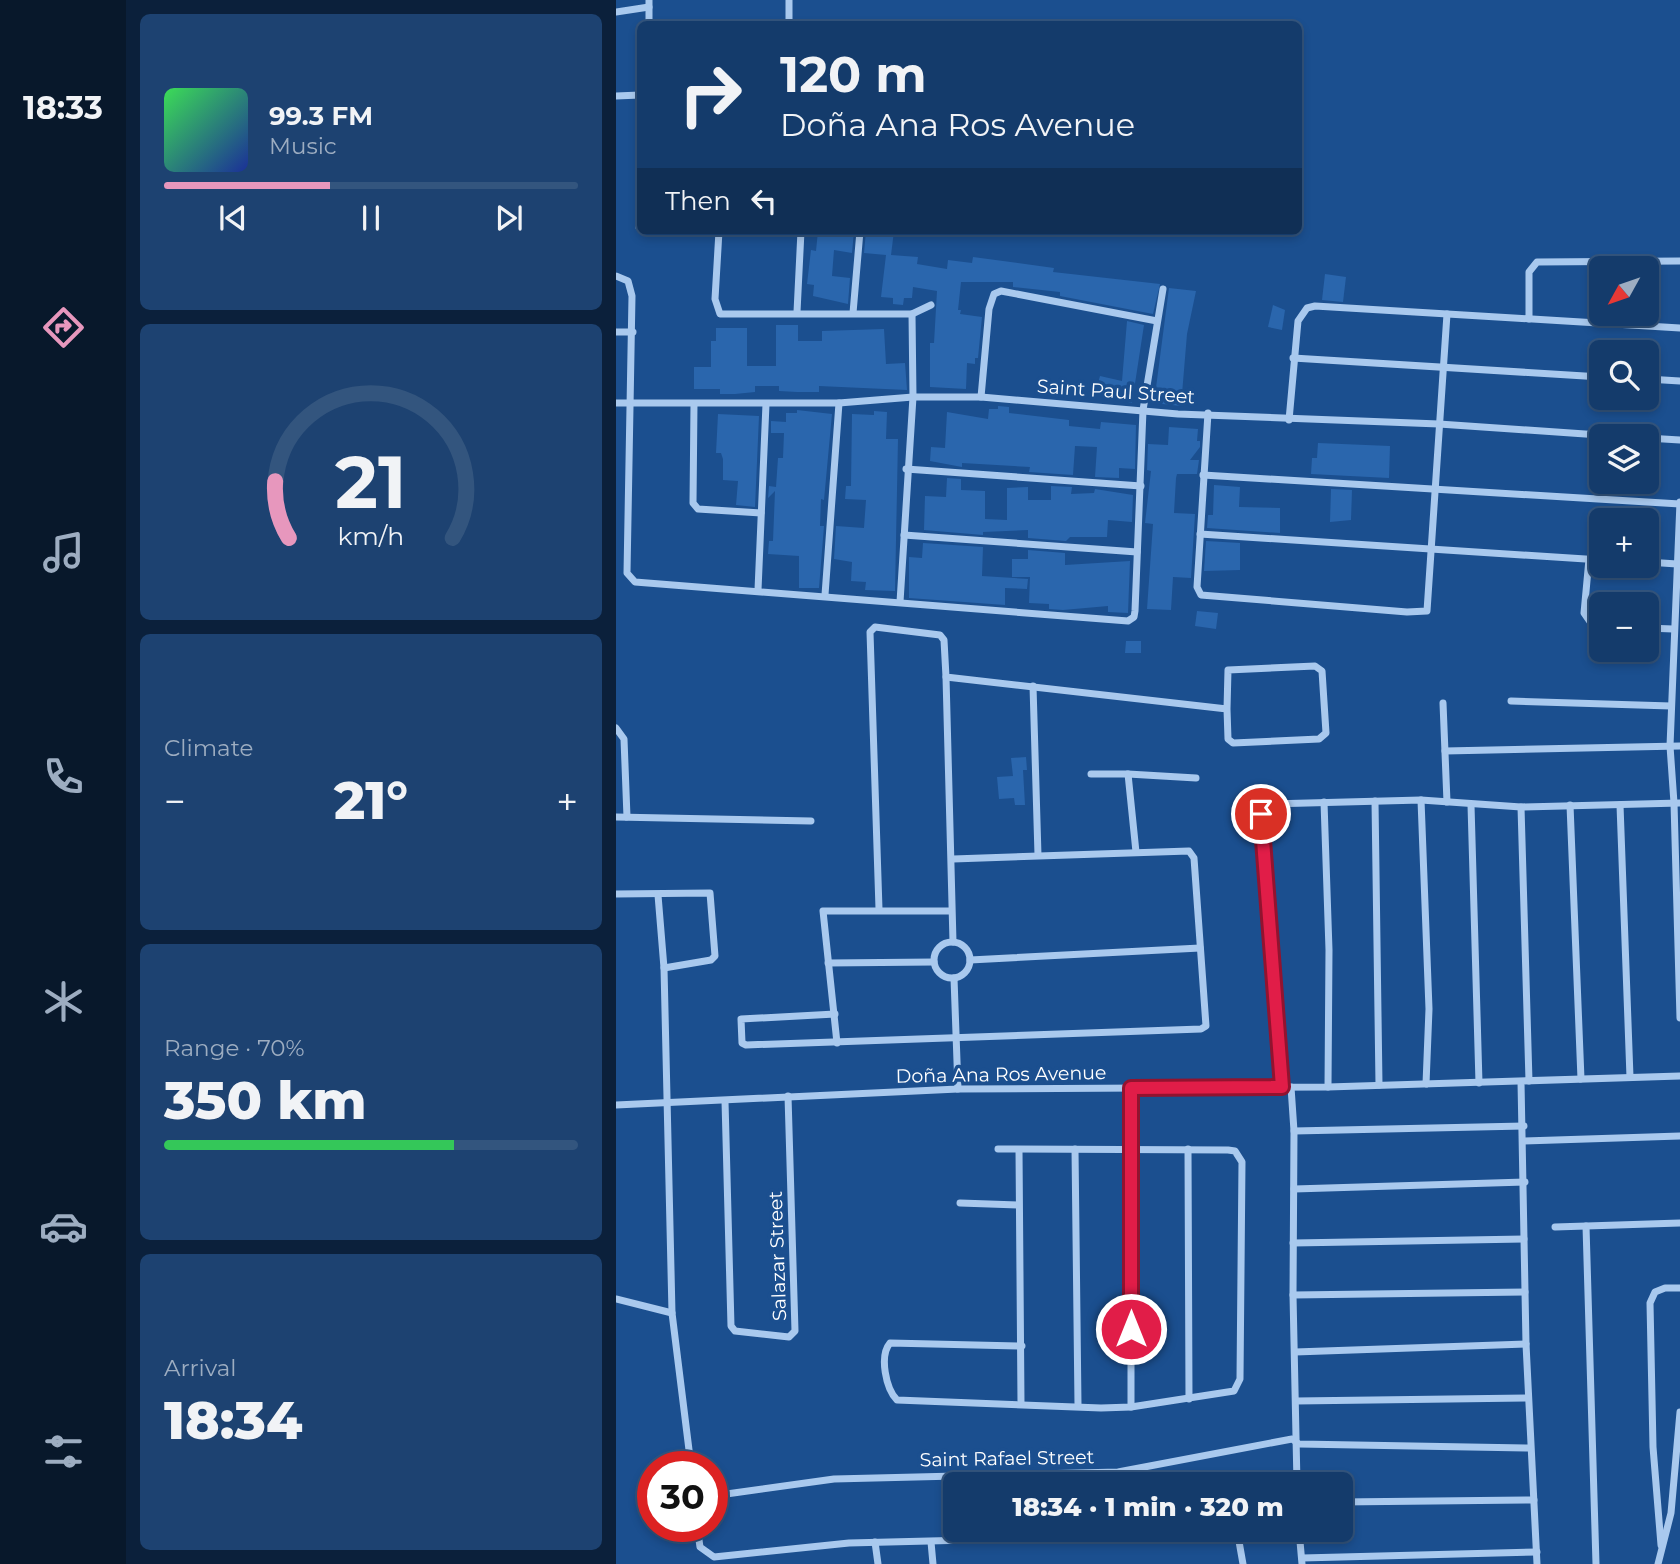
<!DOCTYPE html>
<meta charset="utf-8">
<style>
:root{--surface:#143b6b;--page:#1d4271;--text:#f1f3f6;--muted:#9dadc1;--line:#33557e;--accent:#e797bd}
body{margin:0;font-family:Montserrat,sans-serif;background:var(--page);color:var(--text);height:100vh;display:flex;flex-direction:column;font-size:26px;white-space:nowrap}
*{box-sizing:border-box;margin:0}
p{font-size:23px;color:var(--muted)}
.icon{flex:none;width:38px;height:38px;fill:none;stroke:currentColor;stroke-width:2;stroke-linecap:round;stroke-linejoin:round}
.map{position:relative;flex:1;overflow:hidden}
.drawer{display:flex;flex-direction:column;gap:14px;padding:14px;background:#0b203b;width:490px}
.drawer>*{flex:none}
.hud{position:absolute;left:21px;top:21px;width:665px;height:214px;border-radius:10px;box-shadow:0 4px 10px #0003,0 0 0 2px var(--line);background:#143b6b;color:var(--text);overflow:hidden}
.needle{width:46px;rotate:230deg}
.tools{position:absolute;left:973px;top:256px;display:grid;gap:14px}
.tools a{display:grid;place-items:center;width:70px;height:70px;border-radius:10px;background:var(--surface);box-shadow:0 4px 10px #0003,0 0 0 2px var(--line);font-size:35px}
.speed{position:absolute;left:21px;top:1451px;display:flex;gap:14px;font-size:35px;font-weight:700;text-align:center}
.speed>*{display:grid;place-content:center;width:91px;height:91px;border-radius:50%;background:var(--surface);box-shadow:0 4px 10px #0003,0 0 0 2px var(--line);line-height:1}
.speed .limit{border:10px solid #d22;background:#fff;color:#111}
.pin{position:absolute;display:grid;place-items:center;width:60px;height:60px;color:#fff;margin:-30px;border:4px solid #fff;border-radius:50%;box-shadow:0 2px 7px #0007}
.me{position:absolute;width:77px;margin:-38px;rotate:0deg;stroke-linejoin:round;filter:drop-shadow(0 0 5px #0008)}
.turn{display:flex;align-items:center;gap:24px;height:147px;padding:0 28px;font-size:32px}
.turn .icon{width:91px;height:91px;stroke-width:2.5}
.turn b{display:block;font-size:49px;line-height:60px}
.then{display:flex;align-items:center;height:66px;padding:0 28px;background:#0003;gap:14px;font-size:26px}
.big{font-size:52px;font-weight:800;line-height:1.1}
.drawer .tile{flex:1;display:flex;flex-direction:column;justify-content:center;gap:10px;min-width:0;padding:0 24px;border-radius:10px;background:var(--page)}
.drawer .dial{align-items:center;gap:0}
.dial svg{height:182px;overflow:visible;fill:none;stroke:var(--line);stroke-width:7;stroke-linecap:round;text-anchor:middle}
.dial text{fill:var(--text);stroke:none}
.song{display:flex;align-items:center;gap:21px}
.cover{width:84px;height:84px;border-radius:10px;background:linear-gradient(135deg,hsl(130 70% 55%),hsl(230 70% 35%))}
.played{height:7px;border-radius:4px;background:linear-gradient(90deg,var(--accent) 40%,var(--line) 40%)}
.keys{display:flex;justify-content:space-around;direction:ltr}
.heat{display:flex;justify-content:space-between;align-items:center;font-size:38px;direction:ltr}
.charge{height:10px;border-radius:5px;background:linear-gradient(90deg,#34c759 70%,var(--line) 0)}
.trip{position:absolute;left:327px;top:1472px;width:410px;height:70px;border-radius:10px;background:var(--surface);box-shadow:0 4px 10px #0003,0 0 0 2px var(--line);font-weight:800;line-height:70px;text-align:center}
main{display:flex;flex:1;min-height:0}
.tabs{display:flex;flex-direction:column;width:126px;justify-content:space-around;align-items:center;background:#08182b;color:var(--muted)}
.tabs .icon{width:49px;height:49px}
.tabs .selected{color:var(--accent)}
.tabs b{font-size:32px;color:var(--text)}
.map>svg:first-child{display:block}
.building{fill:#2a66ad}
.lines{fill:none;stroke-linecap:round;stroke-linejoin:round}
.minor{stroke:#a9c9ee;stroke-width:7}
.route-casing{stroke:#92132f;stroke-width:18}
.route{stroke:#e11d48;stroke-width:12}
.labels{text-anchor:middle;stroke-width:7;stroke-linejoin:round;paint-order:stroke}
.street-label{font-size:19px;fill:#fff;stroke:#1b4f8f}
</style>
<main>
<nav class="tabs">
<b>18:33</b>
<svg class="icon selected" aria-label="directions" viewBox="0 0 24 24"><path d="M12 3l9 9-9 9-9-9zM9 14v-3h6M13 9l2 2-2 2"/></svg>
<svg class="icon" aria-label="music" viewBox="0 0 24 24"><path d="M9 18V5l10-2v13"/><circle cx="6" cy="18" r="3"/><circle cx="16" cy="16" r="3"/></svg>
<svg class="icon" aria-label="phone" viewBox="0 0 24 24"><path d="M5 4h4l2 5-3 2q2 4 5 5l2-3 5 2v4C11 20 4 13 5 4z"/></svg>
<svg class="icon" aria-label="climate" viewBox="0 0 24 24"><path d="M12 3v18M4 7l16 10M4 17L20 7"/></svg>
<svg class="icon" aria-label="car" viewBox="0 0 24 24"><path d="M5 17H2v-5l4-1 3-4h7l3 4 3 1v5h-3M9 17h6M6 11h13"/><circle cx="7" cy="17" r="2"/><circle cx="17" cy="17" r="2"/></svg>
<svg class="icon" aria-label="filters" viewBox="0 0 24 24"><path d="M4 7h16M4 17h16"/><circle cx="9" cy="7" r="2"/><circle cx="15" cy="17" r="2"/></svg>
</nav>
<section class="drawer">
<div class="tile">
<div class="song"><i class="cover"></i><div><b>99.3 FM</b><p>Music</p></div></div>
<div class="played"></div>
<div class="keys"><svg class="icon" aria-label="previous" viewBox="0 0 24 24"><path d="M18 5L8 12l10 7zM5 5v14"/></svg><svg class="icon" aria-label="pause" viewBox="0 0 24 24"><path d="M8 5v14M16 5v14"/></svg><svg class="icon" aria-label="next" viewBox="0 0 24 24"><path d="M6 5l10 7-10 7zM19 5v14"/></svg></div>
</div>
<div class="tile dial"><svg viewBox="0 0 100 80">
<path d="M14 69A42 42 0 1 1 86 69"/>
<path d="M14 69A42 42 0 0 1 8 44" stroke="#e797bd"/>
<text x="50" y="56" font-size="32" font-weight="700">21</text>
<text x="50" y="72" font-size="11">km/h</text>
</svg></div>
<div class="tile"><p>Climate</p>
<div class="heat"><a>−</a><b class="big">21°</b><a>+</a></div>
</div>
<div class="tile"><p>Range · 70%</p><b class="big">350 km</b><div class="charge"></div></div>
<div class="tile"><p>Arrival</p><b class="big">18:34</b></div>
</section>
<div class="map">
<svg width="1064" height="1564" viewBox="0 0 1064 1564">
<rect width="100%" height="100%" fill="#1b4f8f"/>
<!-- building -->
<g class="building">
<path d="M202,231h36l-2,22 -18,-3 -2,26 18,2 -2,26 -35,-8 1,-11 -7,-1 4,-34 5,1z"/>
<path d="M250,231h28l-3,24 27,2 -1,7 30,5 1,-9 24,3 1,-6 81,11 -1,4 107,12 -7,30 -93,-18v-4l-47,-5v-5h-52l-3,28h3l-1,4 22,3 -4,41h-3v6l-8,-1 -1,26 -36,-2v-44h4l3,-52 -24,-4 -1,11h-8l-1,7 -10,-1v-6l-12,-1 5,-42 -22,-2z"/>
<path d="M709,274l21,3 -3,25 -21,-2z"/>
<path d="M553,288l27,3 -9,43 -6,72 -27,-3z"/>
<path d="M657,305l12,5 -3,20 -14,-3z"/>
<path d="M511,321l17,4 -12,78 -37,-9 5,-18 22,5z"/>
<path d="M160,325h22v16h24v-10l62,-2 2,35 19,-1 2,27 -88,-4v6h-22l-18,-1v-5h-24v6l-20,2h-15v-5h-26v-22h17v-26h5v-13h31v38h29z"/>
<path d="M382,406l11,1v6l60,7v6l31,3 1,-7 35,3 -1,44 -16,-1v10l-24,-1 2,-30 -22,-1 -2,29 -44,-3 1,-5 -68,-4v4l-32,-6 1,-14 14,1 2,-36 41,7 1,-10h9z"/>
<path d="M181,410l35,4 -8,86 -3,-1 -1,27h4l-5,62h-20v-32l-31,-2 1,-13h4l2,-50 -7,7 1,-12 7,1 2,-29h5l1,-25h-13v-12l15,1v-9h11z"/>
<path d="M258,411l13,1 -1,27h12l-3,152 -30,-1 1,-8 -15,-1 1,-19 -18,-3 2,-33 28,2 2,-28 -21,-1 1,-13h5l1,-72 22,1z"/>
<path d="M102,414l41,2 -4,91 -19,-2 2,-24 -15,-1v-21l-2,-6h-5z"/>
<path d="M553,427l29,2 -1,12h3v6l-10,13h9l-2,14h-20l-1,4 -2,35 21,1 -4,64 -18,-1 -2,33 -24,-1 6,-85 -8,-1 6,-52 -4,-1 1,-26 20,1z"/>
<path d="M702,443l72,3 -1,32 -78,-4 1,-16h5z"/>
<path d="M331,478l14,1v11l24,1v28l22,1v-32l21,-1v13h23v-14l21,1 -1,7 23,-1 1,-4 38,6 -1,27 -24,-2 -1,17h-37l-4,4 -38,-3v-8l-45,2v3l-59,-5 1,-34 21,1z"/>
<path d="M598,485l26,2 -1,20 41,1v25l-73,-5 1,-13h5z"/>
<path d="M715,489l21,1 -1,30 -21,2z"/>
<path d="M590,541l34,2v27l-36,1z"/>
<path d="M307,543l60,4 -1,29 46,3 -1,10 -22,-1v17l-96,-7v-41l13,1z"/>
<path d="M412,550l37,3v12l65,-4 -2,52 -20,-1v-6l-45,4 -14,-1v-5l-20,-1 1,-26h-18v-18h16z"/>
<path d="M581,611l21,2 -2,16 -21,-3z"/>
<path d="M510,641h15v12h-16z"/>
<path d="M410,757l1,13h-4l2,35h-10l-1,-7 -15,1 -2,-22 16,-1 -2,-18z"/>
</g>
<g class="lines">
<!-- minor -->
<g class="minor">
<path d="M173,0v24"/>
<path d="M0,12l33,-5"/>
<path d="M33,24v-24"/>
<path d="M0,96l24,-1"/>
<path d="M23,227l1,-10"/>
<path d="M103,231l-4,68 5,15h192l1,83 -13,205"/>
<path d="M0,276l12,5 4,15 -5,277 8,9 493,39 6,-4 1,-6 8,-201 20,-121"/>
<path d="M181,312l4,-81"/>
<path d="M237,313l7,-82"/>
<path d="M296,314l19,-9"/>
<path d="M913,319v-47l8,-10 143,-1"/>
<path d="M0,332h17"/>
<path d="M677,358l308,19"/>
<path d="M1031,379l33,2"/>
<path d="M365,397l8,-88 5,-15 7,-3 156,30"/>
<path d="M0,403h223l74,-6h68l197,17 261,10 175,12"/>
<path d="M78,404l-1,99 5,6 63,4"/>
<path d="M592,413l-11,174 4,8 206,17 20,-1 20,-297"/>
<path d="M673,420l9,-99 9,-13 8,-2 365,22"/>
<path d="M1031,438l33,2"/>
<path d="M290,469l235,17"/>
<path d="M587,475l477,29"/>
<path d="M1064,502l-10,244 4,57 6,215"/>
<path d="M584,534l401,26"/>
<path d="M288,535l233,17"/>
<path d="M973,559l-5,54 9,13h8"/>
<path d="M1031,562l30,2"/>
<path d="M142,590l8,-186"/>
<path d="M209,595l14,-192"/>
<path d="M1031,628l26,1"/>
<path d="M330,677l7,265"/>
<path d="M417,686l5,169"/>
<path d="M895,701l160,5"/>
<path d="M827,703l4,99"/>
<path d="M0,728l8,11 3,78"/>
<path d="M829,751l235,-5"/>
<path d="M475,774h37"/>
<path d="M805,800l8,209 -3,75"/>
<path d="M759,801l4,284"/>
<path d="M708,802l5,148 -1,137"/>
<path d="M855,805l8,278"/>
<path d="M954,805l11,274"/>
<path d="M1004,805l10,272"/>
<path d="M905,807l8,274"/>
<path d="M0,817l195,4"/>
<path d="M520,852l-8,-78 68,4"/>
<path d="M0,894l94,-1 5,63 -4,4 -47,8"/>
<path d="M42,895l6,73 8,345 19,153"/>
<path d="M263,909l-9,-277 5,-5 65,8 4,5 2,37 281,32 1,-39 87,-4 7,5 4,62 -7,6 -86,4 -5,-4 -1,-30"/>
<circle cx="336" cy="960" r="18"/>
<path d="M354,960l230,-12"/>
<path d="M212,963l106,-1"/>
<path d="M338,978l4,111"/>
<path d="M219,1014l-94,5 1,24 4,2 455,-16 5,-3 -12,-168 -5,-7 -236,8"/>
<path d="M221,1043l-14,-132h128"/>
<path d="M905,1082l5,262 11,220"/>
<path d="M665,1087l-18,-280 6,-3 152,-4 100,7 159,-4"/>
<path d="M675,1087l3,44 -1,164 4,189"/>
<path d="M109,1101l6,225 4,5 54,6 6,-6 -7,-235"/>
<path d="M0,1105l342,-16 370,-2 352,-11"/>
<path d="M678,1131l230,-5"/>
<path d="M907,1141l157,-5"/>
<path d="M382,1149l230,1 7,1 7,11 -2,217 -6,12 -103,16 -30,1 -204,-8c-11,-11 -18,-44 -7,-57l132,3"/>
<path d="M459,1149l3,256"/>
<path d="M572,1149l1,250"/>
<path d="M403,1150l2,253"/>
<path d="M678,1189l231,-7"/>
<path d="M344,1203l58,2"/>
<path d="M970,1226l10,338"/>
<path d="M939,1227l125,-4"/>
<path d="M677,1243l231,-4"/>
<path d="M677,1295l232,-3"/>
<path d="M0,1299l56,14"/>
<path d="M679,1352l231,-8"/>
<path d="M680,1401l232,-3"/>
<path d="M515,1407v-319"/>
<path d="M96,1496l122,-17 284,-7 174,-33 7,5 231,4"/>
<path d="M724,1502l194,-2"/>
<path d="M81,1526l3,21 14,10 135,-14 160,-4 141,-9"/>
<path d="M621,1530l6,34"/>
<path d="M683,1530l3,34"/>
<path d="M259,1542l3,22"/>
<path d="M315,1542l2,22"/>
<path d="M1045,1545l-8,-98 -3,-144 5,-11 10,-4h15"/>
<path d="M686,1558l235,-6"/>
<path d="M1042,1564l13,-51 9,-101"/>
</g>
</g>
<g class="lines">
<defs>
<path id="route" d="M515,1329v-241l151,-1 -21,-273"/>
</defs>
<!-- route casing -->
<use href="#route" class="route-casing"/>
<!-- route -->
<use href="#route" class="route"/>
</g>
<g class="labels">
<!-- street labels -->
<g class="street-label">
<text transform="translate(500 391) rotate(4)" y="7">Saint Paul Street</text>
<text transform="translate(385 1074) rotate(-1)" y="7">Doña Ana Ros Avenue</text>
<text transform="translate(161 1256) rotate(-92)" y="7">Salazar Street</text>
<text transform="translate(391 1458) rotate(-1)" y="7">Saint Rafael Street</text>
</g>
</g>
</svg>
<div class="tools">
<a><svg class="needle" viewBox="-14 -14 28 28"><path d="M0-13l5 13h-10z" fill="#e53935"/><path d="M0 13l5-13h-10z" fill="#9dadc1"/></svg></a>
<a><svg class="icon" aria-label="search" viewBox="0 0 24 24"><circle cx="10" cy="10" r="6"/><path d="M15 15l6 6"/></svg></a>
<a><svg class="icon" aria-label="layers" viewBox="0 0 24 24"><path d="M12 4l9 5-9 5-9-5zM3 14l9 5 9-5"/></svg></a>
<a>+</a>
<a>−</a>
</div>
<div class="speed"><div class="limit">30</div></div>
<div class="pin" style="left:645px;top:814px;background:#d93025"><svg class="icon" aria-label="arrive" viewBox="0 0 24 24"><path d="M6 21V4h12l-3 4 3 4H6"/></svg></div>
<svg class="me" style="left:515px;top:1329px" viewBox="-20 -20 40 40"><circle r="17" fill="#e11d48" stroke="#fff" stroke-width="3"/><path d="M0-11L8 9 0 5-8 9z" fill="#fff"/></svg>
<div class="trip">18:34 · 1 min · 320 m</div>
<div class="hud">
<div class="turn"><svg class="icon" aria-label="right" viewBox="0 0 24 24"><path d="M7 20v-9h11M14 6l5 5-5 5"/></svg><div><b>120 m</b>Doña Ana Ros Avenue</div></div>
<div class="then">Then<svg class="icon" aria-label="left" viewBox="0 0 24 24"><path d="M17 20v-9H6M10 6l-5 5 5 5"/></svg></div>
</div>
</div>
</main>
